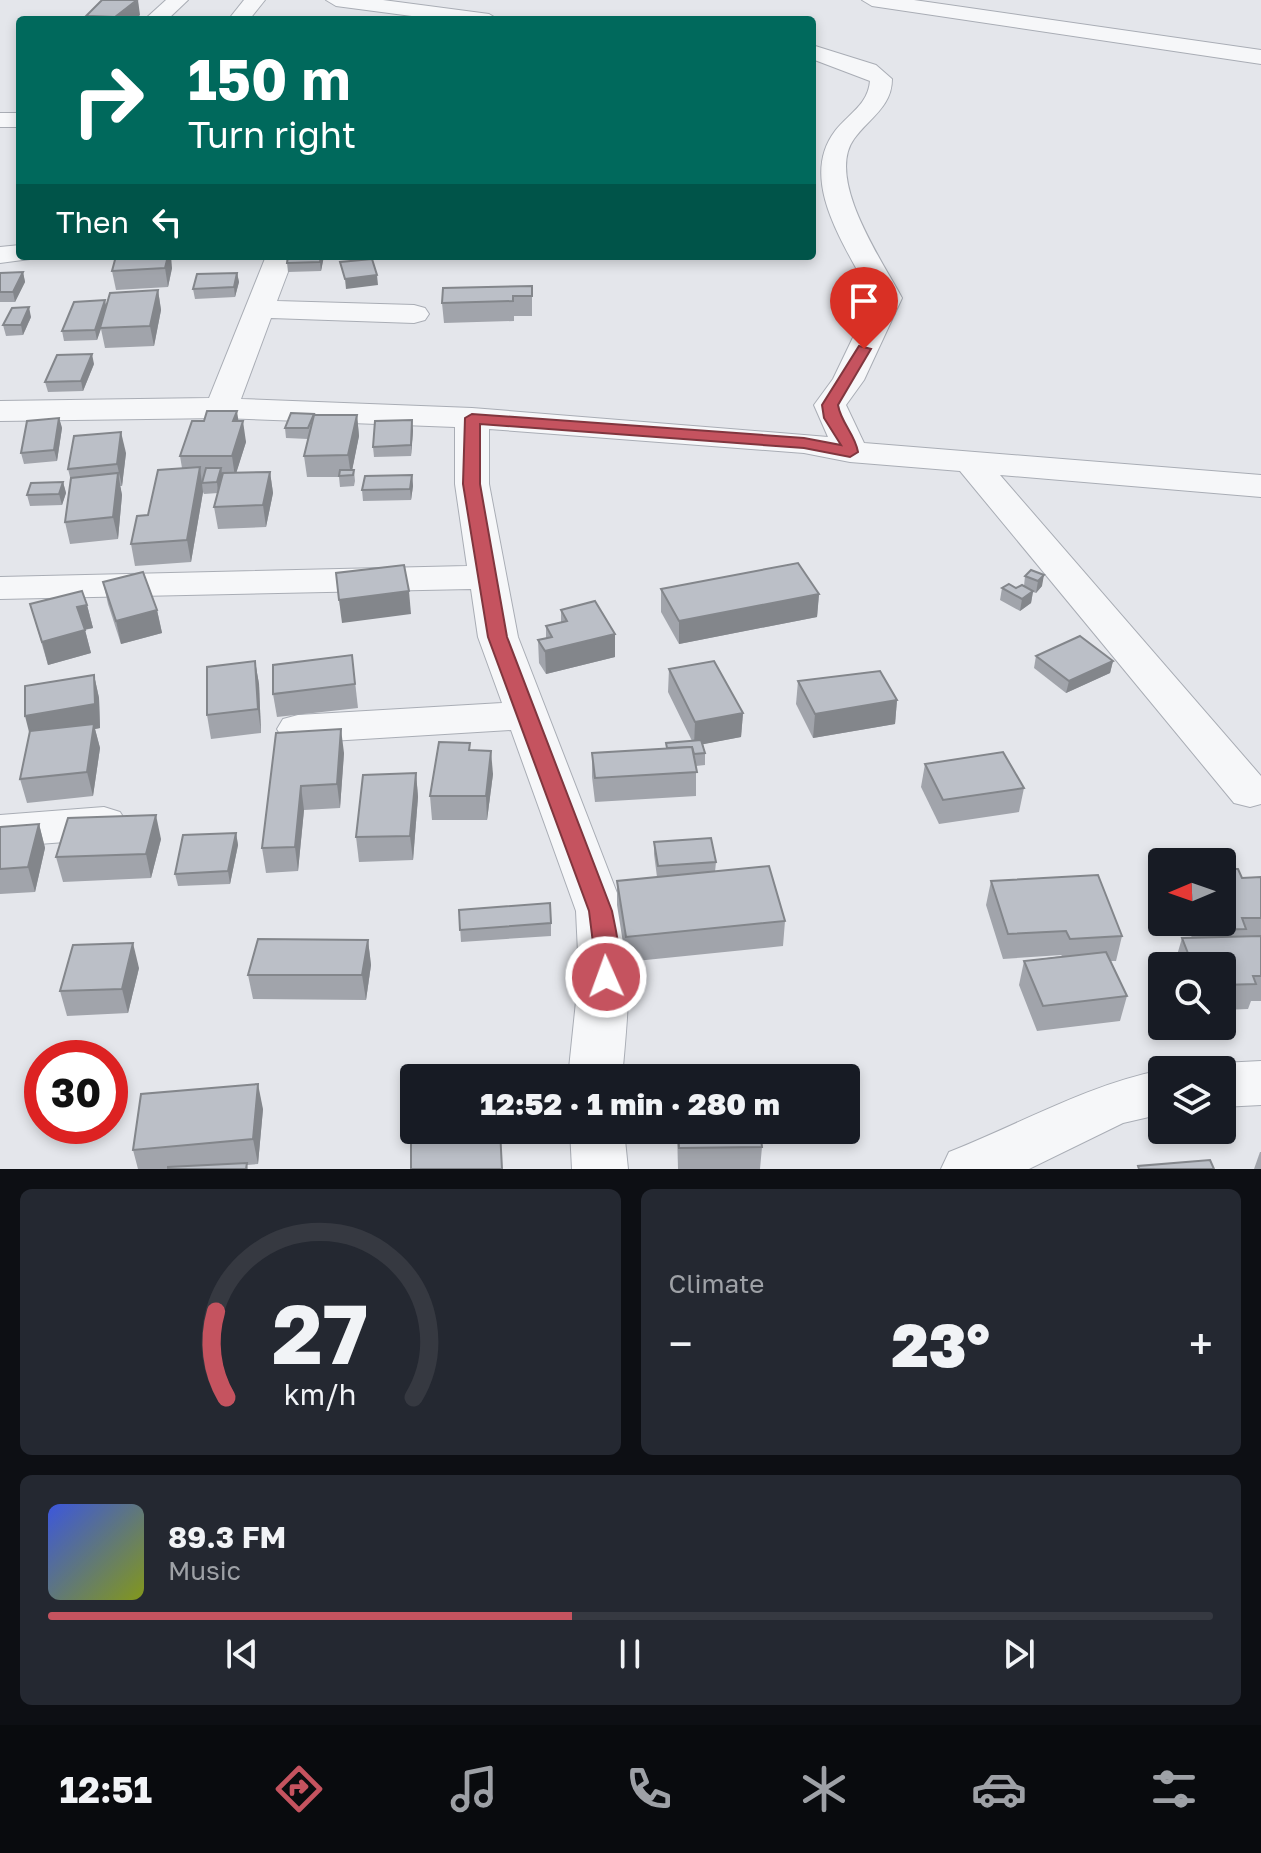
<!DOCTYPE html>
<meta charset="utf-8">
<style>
:root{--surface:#171b24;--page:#242831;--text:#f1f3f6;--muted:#9ea1a6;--line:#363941;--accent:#c5535f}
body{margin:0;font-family:"Golos Text",sans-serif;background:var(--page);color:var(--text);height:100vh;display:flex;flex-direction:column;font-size:30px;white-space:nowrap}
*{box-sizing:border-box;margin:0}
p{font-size:26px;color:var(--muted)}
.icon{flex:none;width:44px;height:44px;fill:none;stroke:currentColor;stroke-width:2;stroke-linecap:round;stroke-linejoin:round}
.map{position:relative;height:1169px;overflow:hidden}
.drawer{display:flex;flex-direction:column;gap:20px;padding:20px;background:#0d0f14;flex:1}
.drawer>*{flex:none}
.guide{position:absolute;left:16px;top:16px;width:800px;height:244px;border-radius:8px;box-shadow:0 4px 12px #0003;background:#00695c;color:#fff;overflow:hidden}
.needle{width:52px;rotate:268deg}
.buttons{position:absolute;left:1148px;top:848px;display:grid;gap:16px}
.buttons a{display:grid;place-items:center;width:88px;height:88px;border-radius:8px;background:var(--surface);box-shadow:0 4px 12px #0003;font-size:40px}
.speed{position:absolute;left:24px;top:1040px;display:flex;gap:16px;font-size:40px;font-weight:700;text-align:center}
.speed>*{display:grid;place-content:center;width:104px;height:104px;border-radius:50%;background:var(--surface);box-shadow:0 4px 12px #0003;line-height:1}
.speed .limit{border:12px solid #d22;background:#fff;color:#111}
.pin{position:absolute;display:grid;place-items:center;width:68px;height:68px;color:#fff;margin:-82px -34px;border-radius:50% 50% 50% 0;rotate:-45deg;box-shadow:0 0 8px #0007}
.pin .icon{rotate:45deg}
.me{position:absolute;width:88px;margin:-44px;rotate:358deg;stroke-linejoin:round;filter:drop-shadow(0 0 6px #0008)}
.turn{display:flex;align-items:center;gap:28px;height:168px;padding:0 40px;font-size:36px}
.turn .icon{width:104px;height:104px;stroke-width:2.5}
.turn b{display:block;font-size:56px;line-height:68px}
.then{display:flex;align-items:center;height:76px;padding:0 40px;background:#0003;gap:16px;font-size:30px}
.big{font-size:60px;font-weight:800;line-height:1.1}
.drawer .widget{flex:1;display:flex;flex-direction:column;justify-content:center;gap:12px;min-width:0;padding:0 28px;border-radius:12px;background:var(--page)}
.drawer .dial{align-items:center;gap:0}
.dial svg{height:208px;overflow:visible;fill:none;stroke:var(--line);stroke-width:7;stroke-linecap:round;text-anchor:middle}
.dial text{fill:var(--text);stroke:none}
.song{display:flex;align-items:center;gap:24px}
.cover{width:96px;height:96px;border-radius:12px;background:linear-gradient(135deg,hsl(230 70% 55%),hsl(70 70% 35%))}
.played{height:8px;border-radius:4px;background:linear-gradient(90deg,var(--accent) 45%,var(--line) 45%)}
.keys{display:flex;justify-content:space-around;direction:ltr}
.heat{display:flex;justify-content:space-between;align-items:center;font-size:44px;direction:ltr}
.drawer .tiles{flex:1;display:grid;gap:20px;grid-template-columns:1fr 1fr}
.widget:last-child{grid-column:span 2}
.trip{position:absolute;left:400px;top:1064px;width:460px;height:80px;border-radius:8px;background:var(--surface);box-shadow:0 4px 12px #0003;font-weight:800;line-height:80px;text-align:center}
.dock{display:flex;height:128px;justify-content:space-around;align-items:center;background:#090b0e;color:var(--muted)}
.dock .icon{width:56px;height:56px}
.dock .active{color:var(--accent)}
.dock b{font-size:36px;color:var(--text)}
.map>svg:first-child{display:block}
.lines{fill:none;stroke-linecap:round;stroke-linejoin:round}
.minor-casing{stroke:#a9adb5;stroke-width:2}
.minor{fill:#f6f7f9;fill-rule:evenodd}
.wall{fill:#a1a4ab}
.shaded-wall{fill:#83868b}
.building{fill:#bbbfc7;stroke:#83868b;stroke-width:2}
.route{fill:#c5535f;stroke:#80363e;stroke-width:2}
</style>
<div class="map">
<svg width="1261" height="1169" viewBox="0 0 1261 1169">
<rect width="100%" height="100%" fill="#e4e6eb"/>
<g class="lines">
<defs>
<g id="minor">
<path d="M166,0h22l-21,20h-23z"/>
<path d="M244,0h21l-16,20h-21z"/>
<path d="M326,0h57l106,14 10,6h-57l-106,-14z"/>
<path d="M862,0h52l347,50v14l-389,-58z"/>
<path d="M812,45l64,20 16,14c0,28 -23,39 -38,60 -29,40 29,123 48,159l-38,82 -18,25 18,38 397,32v22l-261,-22 261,301v28l-11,3 -16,-4 -274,-332 -110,-9 -46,-9 -315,-24v55l29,153 106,274c9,56 3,111 -2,167h-54l11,-105 -3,-62 -65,-181 -213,13 -15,-4 -6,-10 6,-10 15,-4 204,-12 -24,-66 -7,-48 -471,10v-22l467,-11 -12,-82v-57l-234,-9 -221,3v-20l209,-3 57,-142h28l-17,45 137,4 11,3 4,6 -4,6 -11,3 -143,-5 -30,81 231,9 356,29 -14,-32 19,-26 39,-81c-22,-46 -76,-116 -37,-167 13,-17 33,-26 35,-50l-58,-22z"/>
<rect x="0" y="113" width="20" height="14"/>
<path d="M20,245v11h12l-2,3 -30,4v-16z"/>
<path d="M104,807l16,5 7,11 -7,11 -16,5 -104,8v-32z"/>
<path d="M1261,1061v44l-39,2v-37h-19l19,-7z"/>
<path d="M1162,1070v44l-39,9 -94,46h-88l8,-17c71,-28 138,-67 213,-82z"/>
<path d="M570,1130h54l4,39h-56z"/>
</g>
</defs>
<!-- minor casing -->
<use href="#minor" class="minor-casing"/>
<!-- minor -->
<use href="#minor" class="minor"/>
</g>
<!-- wall -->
<g class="wall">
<path d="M140,15l-7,5h-46l-1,-4z"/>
<path d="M288,256h36l-3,15 -33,1 -1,-9z"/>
<path d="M172,268l-4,19 -52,3 -4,-19z"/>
<path d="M23,272l2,10 -10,20h-15v-29z"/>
<path d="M237,273l2,9 -4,15 -40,2 -2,-10z"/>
<path d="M532,286v30h-18v5l-70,2 -2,-20z"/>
<path d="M158,290l3,20 -7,36 -49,2 -4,-19 -4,11 -33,1 -2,-10 44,-25z"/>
<path d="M31,317l-8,18 -17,1 -3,-11z"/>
<path d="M94,364l-11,27 -35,1 -3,-10z"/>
<path d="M357,415l2,21 -7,34h2l1,11 -1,5 -14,1 -1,-10h-32l-3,-21 4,-17 -22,-1 -1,-10 29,-12z"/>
<path d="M59,418l3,10 -5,33 -33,3 -3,-11z"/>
<path d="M238,421l8,21 -10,31 34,-1 3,21 -7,34 -48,2 -4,-22 4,-14 -14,1 -1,-2 -12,70 -56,4 -4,-22 17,-29 34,-47 -2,-12z"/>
<path d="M413,430l-2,26 -37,1 -1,-10z"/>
<path d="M126,453l-4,33h-2l2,9 -4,44 -48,5 -5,-22 6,-41 -3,-12z"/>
<path d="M412,475l1,11 -2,14 -48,1 -1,-11z"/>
<path d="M63,482l3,11 -4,12 -32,1 -3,-11z"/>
<path d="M1031,570l11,16 -6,7 -3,-1 -2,11 -11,8 -20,-11 2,-12h14l8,-2 1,-10z"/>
<path d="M103,582l54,28 5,23 -41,11 -13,-40z"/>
<path d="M661,589l158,5 -2,23 -138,27 -18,-32z"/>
<path d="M30,604l57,1 6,23 -8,2 6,23 -43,12z"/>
<path d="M561,610l54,24v23l-69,17 -7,-11 -1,-23 8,-2v-12l15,-4z"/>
<path d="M352,655l6,53 -81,9 -4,-23z"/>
<path d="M1036,656l77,5 -3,12 -44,20 -32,-25z"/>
<path d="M255,661l4,23 2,49 -50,6 -4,-24z"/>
<path d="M669,669l74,44 -2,24 -38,7 2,9v12l-9,1v30l-101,6 -3,-25v-24l74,-4v-6l26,-2 -24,-49z"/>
<path d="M94,675l5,23 1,30 -5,1 5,19 -7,48 -66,7 -7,-24z"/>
<path d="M798,681l99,19 -2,24 -82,14 -17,-34z"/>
<path d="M276,733l68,20 -4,55 -36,2 -6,61 -32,2 -4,-25z"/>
<path d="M471,750l22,24 -6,46h-55l-2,-24z"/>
<path d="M925,764l99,24 -5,24 -80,12 -18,-37z"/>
<path d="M416,773l2,24 -5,63 -54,2 -3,-25z"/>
<path d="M39,824l6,24 -10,44 -35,2v-67z"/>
<path d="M236,833l2,12 -8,39 -52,2 -3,-12z"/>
<path d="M161,839l-10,39 -88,4 -7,-25z"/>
<path d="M654,842l62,20 -1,10 70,49 -2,25 -157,16 -9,-57v-24l40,-4 -3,-23z"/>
<path d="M1261,877v124h-10l-3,8 -26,1v-44h-46l-1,-4 7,-24h10l-6,-16h36l20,-44z"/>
<path d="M991,881l131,55 -6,25h-6l17,35 -7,25 -83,10 -18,-46 5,-24 38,-5 -1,-1 -58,4 -17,-54z"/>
<path d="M459,910l92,13v13l-90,6z"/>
<path d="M368,940l3,25 -5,35 -113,-1 -5,-24z"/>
<path d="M139,968l-11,45 -61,3 -7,-25z"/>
<path d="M263,1109l-5,55 -11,1 1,4h-110l-5,-19z"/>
<path d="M677,1130h83l2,17 -2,22h-82z"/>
<path d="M1260,1152h1v17h-7z"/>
</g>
<!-- shaded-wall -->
<g class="shaded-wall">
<path d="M138,0l2,15 -7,5h-18v-3z"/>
<path d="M168,256h3l1,12 -4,19 -3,-19z"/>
<path d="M321,256h3l-3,15 -1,-9z"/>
<path d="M23,272l2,10 -10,20 -2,-10z"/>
<path d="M237,273l2,9 -4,15 -1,-10z"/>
<path d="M377,275l1,10 -32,4 -1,-10z"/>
<path d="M158,290l3,20 -7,36 -4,-20z"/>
<path d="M105,300l2,10 -10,30 -2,-10z"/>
<path d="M29,307l2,10 -8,18 -2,-10z"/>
<path d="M92,354l2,10 -11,27 -2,-10z"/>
<path d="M237,411l3,20 3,-10 3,21 -11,35 -3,-21 1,-35z"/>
<path d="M357,415l2,21 -8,40 -3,-21z"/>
<path d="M59,418l3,10 -5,33 -3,-11z"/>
<path d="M412,420l1,10 -2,26v-11z"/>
<path d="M121,432l5,21 -4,33 -5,-22z"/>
<path d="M200,467l3,25 -12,70 -4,-22z"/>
<path d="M221,468l2,11 -5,14 -1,-11z"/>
<path d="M270,472l3,21 -7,34 -3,-22z"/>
<path d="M118,473l4,22 -4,44 -5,-22z"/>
<path d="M412,475l1,11 -2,14 -1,-11z"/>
<path d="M63,482l3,11 -4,12 -3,-11z"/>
<path d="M1044,575l-2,11 -6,7 2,-12z"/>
<path d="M409,591l2,23 -69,9 -3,-23z"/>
<path d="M1033,591l-2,12 -11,8 2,-12z"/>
<path d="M819,594l-2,23 -138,27v-23z"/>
<path d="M87,605l6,23 -11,2 -5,-23z"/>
<path d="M157,610l5,23 -41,11 -5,-23z"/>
<path d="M85,630l6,23 -43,12 -6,-23z"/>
<path d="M615,634v23l-69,17 -1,-23z"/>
<path d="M255,661l4,23 2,49 -3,-24z"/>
<path d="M1113,661l-3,12 -44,20 3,-12z"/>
<path d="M94,675l5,23 1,30 -5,1 5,19 -7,48 -6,-24 -56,-32 -6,-24z"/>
<path d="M897,700l-2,24 -82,14 2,-24z"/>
<path d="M743,713l-2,24 -47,9 1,-24z"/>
<path d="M341,729l3,24 -4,55 -3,-24z"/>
<path d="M491,751l2,23 -6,46 -1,-24z"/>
<path d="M416,773l2,24 -5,63 -3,-24z"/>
<path d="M301,786l3,24 -6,61 -3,-24z"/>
<path d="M156,815l5,24 -10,39 -5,-24z"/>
<path d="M39,824l6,24 -10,44 -7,-25z"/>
<path d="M236,833l2,12 -8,39 -2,-13z"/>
<path d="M368,940l3,25 -5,35 -4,-25z"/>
<path d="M133,943l6,25 -11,45 -6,-24z"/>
<path d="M258,1084l5,25 -5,55 -5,-25z"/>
</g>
<!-- building -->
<g class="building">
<path d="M102,0h35l-22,17 -29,-1z"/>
<path d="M116,256h52l-3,12 -53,3z"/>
<path d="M288,256h33l-1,6 -33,1z"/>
<path d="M372,259l5,16 -32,4 -5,-17z"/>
<path d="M23,272l-10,20h-13v-19z"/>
<path d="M237,273l-3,14 -41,2 4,-15z"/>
<path d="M532,286v10h-19v5l-71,2 1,-15z"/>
<path d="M158,290l-8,36 -50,2 10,-35z"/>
<path d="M105,300l-10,30 -33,1 12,-29z"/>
<path d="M29,307l-8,18h-18l9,-17z"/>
<path d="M92,354l-11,27 -36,1 12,-27z"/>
<path d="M207,411h30l-4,10h10l-11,35h-52l12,-35h12z"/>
<path d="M291,413l23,1 -6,14h-23z"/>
<path d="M314,415h43l-9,40 -44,1z"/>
<path d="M59,418l-5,32 -33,3 6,-32z"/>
<path d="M412,420l-1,25 -38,2 2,-26z"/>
<path d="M121,432l-4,32 -49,5 6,-33z"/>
<path d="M200,467l-13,73 -56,4 6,-28 11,-1 10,-45z"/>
<path d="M206,468h15l-4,14 -15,1z"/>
<path d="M340,470h14l-1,5 -14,1z"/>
<path d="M270,472l-7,33 -49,2 9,-34z"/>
<path d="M118,473l-5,44 -48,5 6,-44z"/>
<path d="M412,475l-2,14 -48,1 3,-14z"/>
<path d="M63,482l-4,12 -32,1 4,-12z"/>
<path d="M798,563l21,31 -140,27 -18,-32z"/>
<path d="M404,565l5,26 -70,9 -3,-27z"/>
<path d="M1031,570l13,5 -6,6 -13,-5z"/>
<path d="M143,572l14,38 -41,11 -13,-39z"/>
<path d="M1009,584l7,4 6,-3 11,6 -11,8 -20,-11z"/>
<path d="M82,591l5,14 -10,2 8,23 -43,12 -12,-38z"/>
<path d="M595,601l20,33 -70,17 -7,-11 14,-3 -6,-11 21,-5 -6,-11z"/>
<path d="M1080,636l33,25 -44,20 -33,-25z"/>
<path d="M352,655l3,29 -82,10v-29z"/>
<path d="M255,661l3,48 -51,6v-48z"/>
<path d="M714,661l29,52 -48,9 -26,-53z"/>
<path d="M880,671l17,29 -82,14 -17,-33z"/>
<path d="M94,675l1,29 -70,12v-30z"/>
<path d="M94,724l-7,48 -67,7 10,-48z"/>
<path d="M341,729l-4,55 -36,2 -6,61 -33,1 14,-115z"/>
<path d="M701,740l4,13 -11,1 -2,-7 -25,1 -1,-5z"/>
<path d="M439,742l31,1 -1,7 22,1 -5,45h-56z"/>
<path d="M692,747l5,25 -102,6 -3,-25z"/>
<path d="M1003,752l21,36 -81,12 -18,-36z"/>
<path d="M416,773l-6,63 -54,1 7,-62z"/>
<path d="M156,815l-10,39 -90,3 12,-39z"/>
<path d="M39,824l-11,43 -28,2v-42z"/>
<path d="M236,833l-8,38 -53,3 8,-39z"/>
<path d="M711,838l5,24 -58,4 -4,-24z"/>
<path d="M769,866l16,55 -159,16 -9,-56z"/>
<path d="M1222,869h16l4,9 19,-1v41h-19l4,11 -41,1 -3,-8h20z"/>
<path d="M1098,875l24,61 -52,3 -4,-8 -58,3 -17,-53z"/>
<path d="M550,903l1,20 -91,7 -1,-20z"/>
<path d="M1261,936v40h-8l3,8 -34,1v-19h-29l-11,-28z"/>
<path d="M258,939l110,1 -6,35h-114z"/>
<path d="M133,943l-11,46 -62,2 13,-46z"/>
<path d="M1106,952l21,44 -84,10 -19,-45z"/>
<path d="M258,1084l-5,55 -120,11 8,-56z"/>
<path d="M453,1130h47l2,39h-91v-35z"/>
<path d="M678,1130h82l2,17 -83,1z"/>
<path d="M1210,1160l4,9h-75l-1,-3z"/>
<path d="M247,1163l-1,6h-78v-2z"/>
</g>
<!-- route -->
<path class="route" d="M859,346l12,3 -33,56c3,18 17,29 20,47l-8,5 -46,-9 -324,-24v60l27,153 105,274c4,21 13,52 2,72h-16l-9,-72 -101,-274 -25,-153 2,-66 7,-4 332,24 37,7 -17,-27 -2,-13z"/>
</svg>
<div class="buttons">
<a><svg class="needle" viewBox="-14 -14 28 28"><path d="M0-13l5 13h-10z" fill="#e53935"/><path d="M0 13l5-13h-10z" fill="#9ea1a6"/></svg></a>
<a><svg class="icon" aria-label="search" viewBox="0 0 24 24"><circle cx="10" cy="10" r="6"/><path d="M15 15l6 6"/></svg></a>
<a><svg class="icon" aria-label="layers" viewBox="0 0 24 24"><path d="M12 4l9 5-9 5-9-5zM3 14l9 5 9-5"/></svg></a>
</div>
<div class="speed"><div class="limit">30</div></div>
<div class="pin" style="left:864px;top:349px;background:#d93025"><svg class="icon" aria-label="arrive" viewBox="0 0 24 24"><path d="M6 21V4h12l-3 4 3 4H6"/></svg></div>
<svg class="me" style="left:606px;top:977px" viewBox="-20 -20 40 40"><circle r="17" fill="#c5535f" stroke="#fff" stroke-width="3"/><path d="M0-11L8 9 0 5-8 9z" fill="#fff"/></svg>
<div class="trip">12:52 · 1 min · 280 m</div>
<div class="guide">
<div class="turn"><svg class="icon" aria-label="right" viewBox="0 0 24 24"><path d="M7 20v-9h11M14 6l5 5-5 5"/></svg><div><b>150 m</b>Turn right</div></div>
<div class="then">Then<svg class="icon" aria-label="left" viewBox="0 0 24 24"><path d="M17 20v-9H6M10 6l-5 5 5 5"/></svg></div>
</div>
</div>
<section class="drawer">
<div class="tiles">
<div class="widget dial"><svg viewBox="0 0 100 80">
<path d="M14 69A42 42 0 1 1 86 69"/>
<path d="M14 69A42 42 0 0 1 10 36" stroke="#c5535f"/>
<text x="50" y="56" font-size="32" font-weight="700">27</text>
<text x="50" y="72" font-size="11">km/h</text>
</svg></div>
<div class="widget"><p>Climate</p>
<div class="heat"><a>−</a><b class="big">23°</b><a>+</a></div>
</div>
<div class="widget">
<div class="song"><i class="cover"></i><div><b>89.3 FM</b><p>Music</p></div></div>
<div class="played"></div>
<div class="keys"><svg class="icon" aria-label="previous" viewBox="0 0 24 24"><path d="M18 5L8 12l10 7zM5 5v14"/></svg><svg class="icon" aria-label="pause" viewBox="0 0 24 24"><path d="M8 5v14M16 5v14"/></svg><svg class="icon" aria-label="next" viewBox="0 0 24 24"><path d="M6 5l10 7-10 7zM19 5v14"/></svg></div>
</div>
</div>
</section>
<nav class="dock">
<b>12:51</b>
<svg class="icon active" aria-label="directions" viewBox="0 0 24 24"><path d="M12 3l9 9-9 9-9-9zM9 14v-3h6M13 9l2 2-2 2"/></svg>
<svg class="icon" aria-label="music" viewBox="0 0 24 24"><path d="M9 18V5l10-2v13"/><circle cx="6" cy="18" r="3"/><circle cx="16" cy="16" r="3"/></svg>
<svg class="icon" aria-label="phone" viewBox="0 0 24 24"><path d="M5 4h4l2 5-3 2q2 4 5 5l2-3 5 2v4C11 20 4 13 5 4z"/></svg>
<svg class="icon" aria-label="climate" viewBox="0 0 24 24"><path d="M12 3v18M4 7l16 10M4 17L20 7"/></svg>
<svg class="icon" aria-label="car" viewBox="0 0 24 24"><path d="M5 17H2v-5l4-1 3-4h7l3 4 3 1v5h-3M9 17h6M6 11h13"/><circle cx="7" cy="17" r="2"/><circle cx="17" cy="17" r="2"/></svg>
<svg class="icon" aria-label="filters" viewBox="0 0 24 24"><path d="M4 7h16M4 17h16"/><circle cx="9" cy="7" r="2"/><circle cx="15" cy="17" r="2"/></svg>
</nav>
